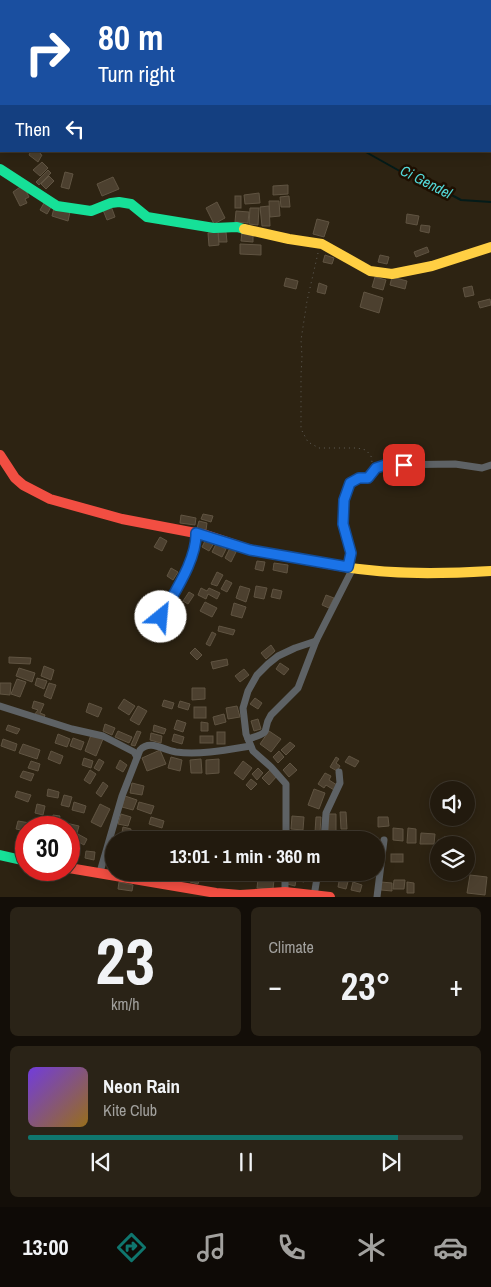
<!DOCTYPE html>
<meta charset="utf-8">
<style>
:root{--surface:#221a0e;--page:#2a2317;--text:#f1f3f6;--muted:#a2a19e;--line:#3f382e;--accent:#0f766e}
body{margin:0;font-family:"Archivo Narrow",sans-serif;background:var(--page);color:var(--text);height:100vh;display:flex;flex-direction:column;font-size:19px;white-space:nowrap}
*{box-sizing:border-box;margin:0}
p{font-size:16px;color:var(--muted)}
.icon{flex:none;width:28px;height:28px;fill:none;stroke:currentColor;stroke-width:2;stroke-linecap:round;stroke-linejoin:round}
.map{position:relative;height:897px;overflow:hidden}
.panel{display:flex;flex-direction:column;gap:10px;padding:10px;background:#130e08;flex:1}
.panel>*{flex:none}
.hud{position:absolute;left:0px;top:0px;width:491px;height:152px;box-shadow:0 2px 12px #0003,0 0 0 1px var(--line);background:#1a4fa0;color:#fff;overflow:hidden}
.buttons{position:absolute;left:430px;top:781px;display:grid;gap:10px}
.buttons a{display:grid;place-items:center;width:45px;height:45px;border-radius:50%;background:var(--surface);box-shadow:0 2px 12px #0003,0 0 0 1px var(--line);font-size:25px}
.speed{position:absolute;left:15px;top:816px;display:flex;gap:10px;font-size:25px;font-weight:700;text-align:center}
.speed>*{display:grid;place-content:center;width:65px;height:65px;border-radius:50%;background:var(--surface);box-shadow:0 2px 12px #0003,0 0 0 1px var(--line);line-height:1}
.speed .limit{border:8px solid #d22;background:#fff;color:#111}
.pin{position:absolute;display:grid;place-items:center;width:42px;height:42px;color:#fff;margin:-21px;border-radius:10px;box-shadow:0 2px 8px #0006}
.me{position:absolute;width:55px;margin:-28px;rotate:28deg;stroke-linejoin:round;filter:drop-shadow(0 0 4px #0008)}
.turn{display:flex;align-items:center;gap:18px;height:105px;padding:0 15px;font-size:22px}
.turn .icon{width:65px;height:65px;stroke-width:2.5}
.turn b{display:block;font-size:35px;line-height:42px}
.then{display:flex;align-items:center;height:48px;padding:0 15px;background:#0003;gap:10px;font-size:19px}
.big{font-size:38px;font-weight:700;line-height:1.1}
.panel .tile{flex:1;display:flex;flex-direction:column;justify-content:center;gap:8px;min-width:0;padding:0 18px;border-radius:8px;background:var(--page)}
.panel .dial{align-items:center;gap:0}
.dial b{font-size:65px;line-height:1}
.song{display:flex;align-items:center;gap:15px}
.cover{width:60px;height:60px;border-radius:8px;background:linear-gradient(135deg,hsl(260 70% 55%),hsl(40 70% 35%))}
.played{height:5px;border-radius:2px;background:linear-gradient(90deg,var(--accent) 85%,var(--line) 85%)}
.keys{display:flex;justify-content:space-around;direction:ltr}
.heat{display:flex;justify-content:space-between;align-items:center;font-size:28px;direction:ltr}
.panel .tiles{flex:1;display:grid;gap:10px;grid-template-columns:1fr 1fr}
.tile:last-child{grid-column:span 2}
.trip{position:absolute;left:105px;top:831px;width:280px;height:50px;border-radius:25px;background:var(--surface);box-shadow:0 2px 12px #0003,0 0 0 1px var(--line);font-weight:700;line-height:50px;text-align:center}
.tabs{display:flex;height:80px;justify-content:space-around;align-items:center;background:#0e0a06;color:var(--muted)}
.tabs .icon{width:35px;height:35px}
.tabs .selected{color:var(--accent)}
.tabs b{font-size:22px;color:var(--text)}
.map>svg:first-child{display:block}
.lines{fill:none;stroke-linecap:round;stroke-linejoin:round}
.stream{stroke:#041b19;stroke-width:2}
.building{fill:#4c402f;stroke:#605442}
.path{stroke:#605e59;stroke-width:1;stroke-dasharray:1 4;stroke-linecap:butt}
.street{stroke:#5e6265;stroke-width:7}
.fast{stroke:#16e098;stroke-width:10}
.slow{stroke:#ffcf43;stroke-width:10}
.jam{stroke:#f24e42;stroke-width:10}
.route-casing{stroke:#114b97;stroke-width:12}
.route{stroke:#1a73e8;stroke-width:9}
.labels{text-anchor:middle;stroke-width:5;stroke-linejoin:round;paint-order:stroke}
.water-label{font-size:15px;font-style:italic;fill:#53d9d9;stroke:#1e0f00}
</style>
<div class="map">
<svg width="491" height="897" viewBox="0 0 491 897">
<rect width="100%" height="100%" fill="#2d2312"/>
<g class="lines">
<!-- stream -->
<g class="stream">
<path d="M0,53l1,1"/>
<path d="M364,151l41,23 18,6 38,20 30,2"/>
</g>
</g>
<!-- building -->
<g class="building">
<path d="M31,151h11l-2,3 2,1 -4,7 -9,-7z"/>
<path d="M42,162l6,6 -8,8 -7,-6z"/>
<path d="M48,170l3,3 -12,12 -3,-3z"/>
<path d="M65,172l8,2 -4,15 -8,-2z"/>
<path d="M49,176l5,5 -8,8 -5,-5z"/>
<path d="M113,177l6,12 -17,7 -5,-12z"/>
<path d="M23,185l6,12 -4,2 2,4 -7,3 -7,-14z"/>
<path d="M288,185v9l-15,1v-9z"/>
<path d="M259,193l1,10 -15,1 -1,-9z"/>
<rect x="235" y="196" width="6" height="12"/>
<path d="M289,196l1,11h-9l-1,-10z"/>
<path d="M269,201h10l1,15 -10,1z"/>
<path d="M217,202l8,16 -11,6 -8,-16z"/>
<path d="M44,203l7,4 -4,7 -7,-4z"/>
<path d="M111,206l4,11 -8,3 -4,-10z"/>
<path d="M269,206l1,20h-8l-2,-19z"/>
<path d="M54,208l16,4 -2,9 -16,-5z"/>
<path d="M250,208h9l-1,17 -9,-1z"/>
<path d="M236,211l13,1 -1,11 -13,-1z"/>
<path d="M407,214l12,2 -2,9 -11,-2z"/>
<path d="M317,219l12,3 -5,15 -11,-3z"/>
<path d="M421,225l9,1 -1,7 -9,-2z"/>
<path d="M218,232h8l1,10h-8z"/>
<path d="M218,232l1,13 -10,1 -1,-13z"/>
<path d="M242,232l11,1v9l-12,-1z"/>
<path d="M240,244l21,1v10l-21,-1z"/>
<path d="M427,247l2,5 -13,5 -2,-5z"/>
<path d="M325,255l9,3 -2,6 -9,-2z"/>
<path d="M380,255l9,2 -2,7 -9,-2z"/>
<path d="M375,277l11,3 -3,10 -11,-3z"/>
<path d="M392,277l15,4 -2,8 -15,-4z"/>
<path d="M286,278l12,3 -2,8 -12,-3z"/>
<path d="M319,283l8,3 -2,8 -8,-2z"/>
<path d="M472,286l2,9 -9,2 -2,-9z"/>
<path d="M364,292l19,6 -4,15 -19,-6z"/>
<path d="M490,299l1,6 -11,3 -2,-6z"/>
<path d="M203,514l10,2 -2,6 -10,-3z"/>
<path d="M181,515l15,3 -1,7 -15,-2z"/>
<path d="M199,521l8,2 -1,7 -9,-2z"/>
<path d="M160,537l7,4 -5,10 -8,-4z"/>
<path d="M206,539l8,4 -5,8 -7,-4z"/>
<path d="M216,544l10,5 -4,8 -10,-5z"/>
<path d="M230,548l6,4 -5,10 -6,-4z"/>
<path d="M257,561l8,1 -2,9 -8,-2z"/>
<path d="M274,563l14,2 -1,8 -14,-3z"/>
<path d="M171,568l7,4 -5,8 -6,-4z"/>
<path d="M217,572l6,3 -6,11 -6,-2z"/>
<path d="M226,580l6,3 -5,9 -6,-3z"/>
<path d="M240,586l10,3 -4,13 -10,-4z"/>
<path d="M256,586l11,2 -3,11 -10,-2z"/>
<path d="M201,588l6,3 2,-3 11,5 -3,6 -9,-5 -2,5 -8,-4z"/>
<path d="M273,589l9,2 -2,8 -9,-2z"/>
<path d="M189,592l5,3 -6,9 -5,-3z"/>
<path d="M160,593l8,4 -4,7 -7,-5z"/>
<path d="M326,595l8,3 -5,10 -7,-3z"/>
<path d="M205,602l12,6 -5,9 -12,-6z"/>
<path d="M234,603l12,4 -4,11 -11,-3z"/>
<path d="M170,608l7,5 -5,8 -7,-5z"/>
<path d="M219,626l16,4 -2,5 -15,-4z"/>
<path d="M212,632l4,2 -6,12 -4,-2z"/>
<path d="M271,645l4,6 -9,8 -5,-6z"/>
<path d="M195,648l7,7 -5,5 -7,-7z"/>
<path d="M9,657l22,1 -1,6 -21,-1z"/>
<path d="M227,659l1,6 -15,4 -2,-7z"/>
<path d="M280,663l9,6 -5,6 -8,-6z"/>
<path d="M44,666l10,4 -3,10 -10,-4z"/>
<path d="M19,668l16,5 -3,9 -16,-6z"/>
<path d="M244,669l5,6 -9,7 -5,-6z"/>
<path d="M37,678l10,3 -3,8 -9,-4z"/>
<path d="M17,679l9,3 -6,15 -9,-3z"/>
<path d="M0,683h11l-1,12 -10,-1z"/>
<path d="M49,683l7,2 -5,14 -7,-3z"/>
<path d="M192,688h13v11l-13,1z"/>
<path d="M255,698l7,5 -4,6 -8,-5z"/>
<path d="M124,699l11,7 -6,9 -11,-7z"/>
<path d="M164,700l10,3 -2,6 -10,-3z"/>
<path d="M34,701l10,3 -4,9 5,2 -1,3 -10,-3 4,-5 -6,-2z"/>
<path d="M180,701l10,3 -2,6 -10,-3z"/>
<path d="M89,703l13,5 -4,9 -12,-5z"/>
<path d="M138,706l9,5 -8,14 -9,-5z"/>
<path d="M237,706l3,11 -12,2 -2,-11z"/>
<rect x="194" y="707" width="12" height="11"/>
<path d="M224,714l2,8 -11,3 -2,-8z"/>
<path d="M258,719l3,10 -7,2 -3,-10z"/>
<path d="M177,720l9,3 -3,9 -9,-3z"/>
<path d="M201,722l7,1v8h-7z"/>
<path d="M105,724l10,4 -3,7 -9,-4z"/>
<path d="M8,725l12,4 -3,5 -11,-4z"/>
<path d="M154,725l12,4 -2,5 -11,-3z"/>
<path d="M118,731l14,6 -3,6 -14,-6z"/>
<path d="M137,731l4,1 -6,14 -4,-1z"/>
<path d="M269,731l12,8 -10,13 -11,-8z"/>
<rect x="217" y="732" width="8" height="12"/>
<path d="M151,733l11,3 -1,7 -11,-3z"/>
<path d="M58,734l12,5 -3,8 -12,-4z"/>
<path d="M174,734l10,3 -2,7 -10,-3z"/>
<path d="M91,735l12,4 -7,17 -11,-5z"/>
<rect x="200" y="736" width="13" height="7"/>
<path d="M73,738l11,4 -3,8 -11,-4z"/>
<path d="M3,739l14,5 -2,7 -14,-5z"/>
<path d="M290,742l5,4 -9,9 -5,-5z"/>
<path d="M23,744l17,6 -3,9 -18,-6z"/>
<path d="M160,750l6,14 -19,7 -5,-13z"/>
<path d="M51,751l12,5 -3,8 -12,-5z"/>
<path d="M279,751l5,6 -6,6 -5,-6z"/>
<path d="M349,756l10,5 -4,6 -10,-5z"/>
<path d="M171,757l11,3 -2,11 -12,-3z"/>
<path d="M336,757l3,2 -3,4 4,3 -3,5 -7,-4z"/>
<path d="M84,758l9,3 -2,7 -9,-3z"/>
<path d="M99,759l5,3 -5,9 -5,-3z"/>
<path d="M201,759l1,14h-11l-1,-13z"/>
<path d="M219,759v14l-13,1v-14z"/>
<path d="M120,760l7,5 -4,7 -7,-4z"/>
<path d="M31,761l9,3 -2,7 -10,-3z"/>
<path d="M243,761l9,7 -9,12 -9,-7z"/>
<path d="M290,763l7,7 -8,7 -6,-7z"/>
<path d="M258,768l5,5 -6,7 -5,-6z"/>
<path d="M90,770l6,4 -6,10 -6,-4z"/>
<path d="M270,770l7,6 -8,9 -7,-7z"/>
<path d="M23,771l11,3 -3,7 -11,-4z"/>
<path d="M325,773l6,3 -2,4 8,5 -3,5 -8,-5 -2,3 -6,-4z"/>
<path d="M251,779l6,5 -6,6 -5,-5z"/>
<path d="M103,782l5,4 -7,11 -5,-4z"/>
<path d="M132,783l12,3 -2,9 -12,-2z"/>
<path d="M48,789l11,3 -1,6 -11,-2z"/>
<path d="M314,789l11,4 -6,16 -11,-4z"/>
<path d="M17,791l14,4 -3,7 -13,-5z"/>
<path d="M64,795l8,2 -3,10 -8,-2z"/>
<path d="M125,796l12,4 -4,10 -11,-3z"/>
<path d="M74,802l12,4 -2,7 -12,-3z"/>
<path d="M139,802l15,4 -3,8 -14,-5z"/>
<path d="M37,804l8,2 -2,9 -8,-2z"/>
<path d="M100,804l10,5 -9,18 -10,-5z"/>
<path d="M340,812h6l1,17h-6z"/>
<path d="M121,814l10,3 -3,9 -10,-2z"/>
<path d="M328,814h8v17l-8,1z"/>
<path d="M53,815l7,1 -2,12h-7z"/>
<path d="M292,816l12,1 -1,13 -12,-1z"/>
<path d="M151,817l13,4 -2,7 -13,-4z"/>
<path d="M316,817h5l-1,15h-5z"/>
<path d="M378,817h10l1,9 -11,1z"/>
<path d="M18,821l12,2v5h-4v3l-10,-2z"/>
<path d="M66,823l13,3 -2,7 -8,-2v-3h-4z"/>
<path d="M123,827l8,2 -2,11 -8,-2z"/>
<path d="M393,828l10,1v12l-10,-1z"/>
<path d="M408,828l8,1v14h-9z"/>
<path d="M76,833l11,6 -3,6 -11,-6z"/>
<path d="M421,833l14,1 -1,10h-14z"/>
<path d="M444,837h16v8h-21l-1,5v-10h5z"/>
<path d="M19,841l7,2v9l-9,-2z"/>
<path d="M71,844l6,1 -3,11 -5,-1z"/>
<path d="M86,851l9,1 -1,8 -9,-2z"/>
<rect x="391" y="854" width="12" height="8"/>
<path d="M193,872l8,2 -3,10 -8,-2z"/>
<path d="M293,872h12l-1,10 -8,-2 -1,6 -8,-2 2,-8h4z"/>
<path d="M470,875l17,2 -2,18 -18,-2z"/>
<path d="M340,876l9,2 -3,11 -8,-2z"/>
<path d="M258,879l16,1 -1,9 -16,-1z"/>
<path d="M394,880h11l-1,9h-11z"/>
<path d="M119,882l14,3 -1,6 -14,-2z"/>
<path d="M353,882l9,3 -2,7 -9,-2z"/>
<path d="M381,882l11,1v8l-11,-1z"/>
<path d="M407,882l7,1v10h-7z"/>
</g>
<g class="lines">
<!-- path -->
<path class="path" d="M318,253l-11,48 -6,39 1,17 -1,18v54l7,13 11,6h38l9,2 5,6 1,6"/>
<!-- street -->
<g class="street">
<path d="M139,0l2,1"/>
<path d="M89,1v-1"/>
<path d="M0,59l1,1"/>
<path d="M348,567l3,-14 -8,-29 1,-24 6,-17 9,-5h9l8,-10 9,-3 70,-1 27,4 9,-3"/>
<path d="M161,617c12,-24 36,-57 35,-84"/>
<path d="M0,706l72,23 31,7 31,16 3,5"/>
<path d="M248,739c27,-8 12,-7 23,-24l27,-27 18,-47"/>
<path d="M286,840v-56l-15,-17 -18,-16 -7,-17 -3,-26 5,-17 9,-16 11,-11 10,-8 17,-8 21,-7 37,-73"/>
<path d="M324,840l2,-27 14,-30 -1,-11"/>
<path d="M100,872l22,-76 18,-46c10,-11 23,0 36,2 24,3 50,-2 74,-6"/>
<path d="M285,892v-20"/>
<path d="M314,896l4,-24"/>
<path d="M377,897l7,-57"/>
</g>
<!-- fast -->
<g class="fast">
<path d="M0,169l57,37 34,5 20,-8 8,-1 12,2 16,13 67,11 23,-1 7,2"/>
<path d="M0,855l26,6"/>
</g>
<!-- slow -->
<g class="slow">
<path d="M244,229l45,10 33,5 48,27 22,3 40,-8 59,-19"/>
<path d="M345,567c48,8 97,7 146,4"/>
</g>
<!-- jam -->
<g class="jam">
<path d="M0,455l15,23 8,7 27,14 72,20 84,16 45,15 94,17"/>
<path d="M69,868l147,25 24,2 45,-3 45,5"/>
</g>
</g>
<g class="lines">
<defs>
<path id="route" d="M161,617c12,-23 36,-57 35,-84l54,17 98,17 3,-14 -8,-29 1,-24 6,-17 9,-5h9l8,-10 9,-3h19"/>
</defs>
<!-- route casing -->
<use href="#route" class="route-casing"/>
<!-- route -->
<use href="#route" class="route"/>
</g>
<g class="labels">
<!-- water labels -->
<g class="water-label">
<text transform="translate(426 182) rotate(27)" y="5">Ci Gendel</text>
</g>
</g>
</svg>
<div class="buttons">
<a><svg class="icon" aria-label="sound" viewBox="0 0 24 24"><path d="M4 9h4l5-4v14l-5-4H4zM17 9q2 3 0 6"/></svg></a>
<a><svg class="icon" aria-label="layers" viewBox="0 0 24 24"><path d="M12 4l9 5-9 5-9-5zM3 14l9 5 9-5"/></svg></a>
</div>
<div class="speed"><div class="limit">30</div></div>
<div class="pin" style="left:404px;top:465px;background:#d93025"><svg class="icon" aria-label="arrive" viewBox="0 0 24 24"><path d="M6 21V4h12l-3 4 3 4H6"/></svg></div>
<svg class="me" style="left:161px;top:617px" viewBox="-20 -20 40 40"><circle r="19" fill="#fff"/><path d="M0-13L10 11 0 6-10 11z" fill="#1a73e8"/></svg>
<div class="trip">13:01 · 1 min · 360 m</div>
<div class="hud">
<div class="turn"><svg class="icon" aria-label="right" viewBox="0 0 24 24"><path d="M7 20v-9h11M14 6l5 5-5 5"/></svg><div><b>80 m</b>Turn right</div></div>
<div class="then">Then<svg class="icon" aria-label="left" viewBox="0 0 24 24"><path d="M17 20v-9H6M10 6l-5 5 5 5"/></svg></div>
</div>
</div>
<section class="panel">
<div class="tiles">
<div class="tile dial"><b>23</b><p>km/h</p></div>
<div class="tile"><p>Climate</p>
<div class="heat"><a>−</a><b class="big">23°</b><a>+</a></div>
</div>
<div class="tile">
<div class="song"><i class="cover"></i><div><b>Neon Rain</b><p>Kite Club</p></div></div>
<div class="played"></div>
<div class="keys"><svg class="icon" aria-label="previous" viewBox="0 0 24 24"><path d="M18 5L8 12l10 7zM5 5v14"/></svg><svg class="icon" aria-label="pause" viewBox="0 0 24 24"><path d="M8 5v14M16 5v14"/></svg><svg class="icon" aria-label="next" viewBox="0 0 24 24"><path d="M6 5l10 7-10 7zM19 5v14"/></svg></div>
</div>
</div>
</section>
<nav class="tabs">
<b>13:00</b>
<svg class="icon selected" aria-label="directions" viewBox="0 0 24 24"><path d="M12 3l9 9-9 9-9-9zM9 14v-3h6M13 9l2 2-2 2"/></svg>
<svg class="icon" aria-label="music" viewBox="0 0 24 24"><path d="M9 18V5l10-2v13"/><circle cx="6" cy="18" r="3"/><circle cx="16" cy="16" r="3"/></svg>
<svg class="icon" aria-label="phone" viewBox="0 0 24 24"><path d="M5 4h4l2 5-3 2q2 4 5 5l2-3 5 2v4C11 20 4 13 5 4z"/></svg>
<svg class="icon" aria-label="climate" viewBox="0 0 24 24"><path d="M12 3v18M4 7l16 10M4 17L20 7"/></svg>
<svg class="icon" aria-label="car" viewBox="0 0 24 24"><path d="M5 17H2v-5l4-1 3-4h7l3 4 3 1v5h-3M9 17h6M6 11h13"/><circle cx="7" cy="17" r="2"/><circle cx="17" cy="17" r="2"/></svg>
</nav>
